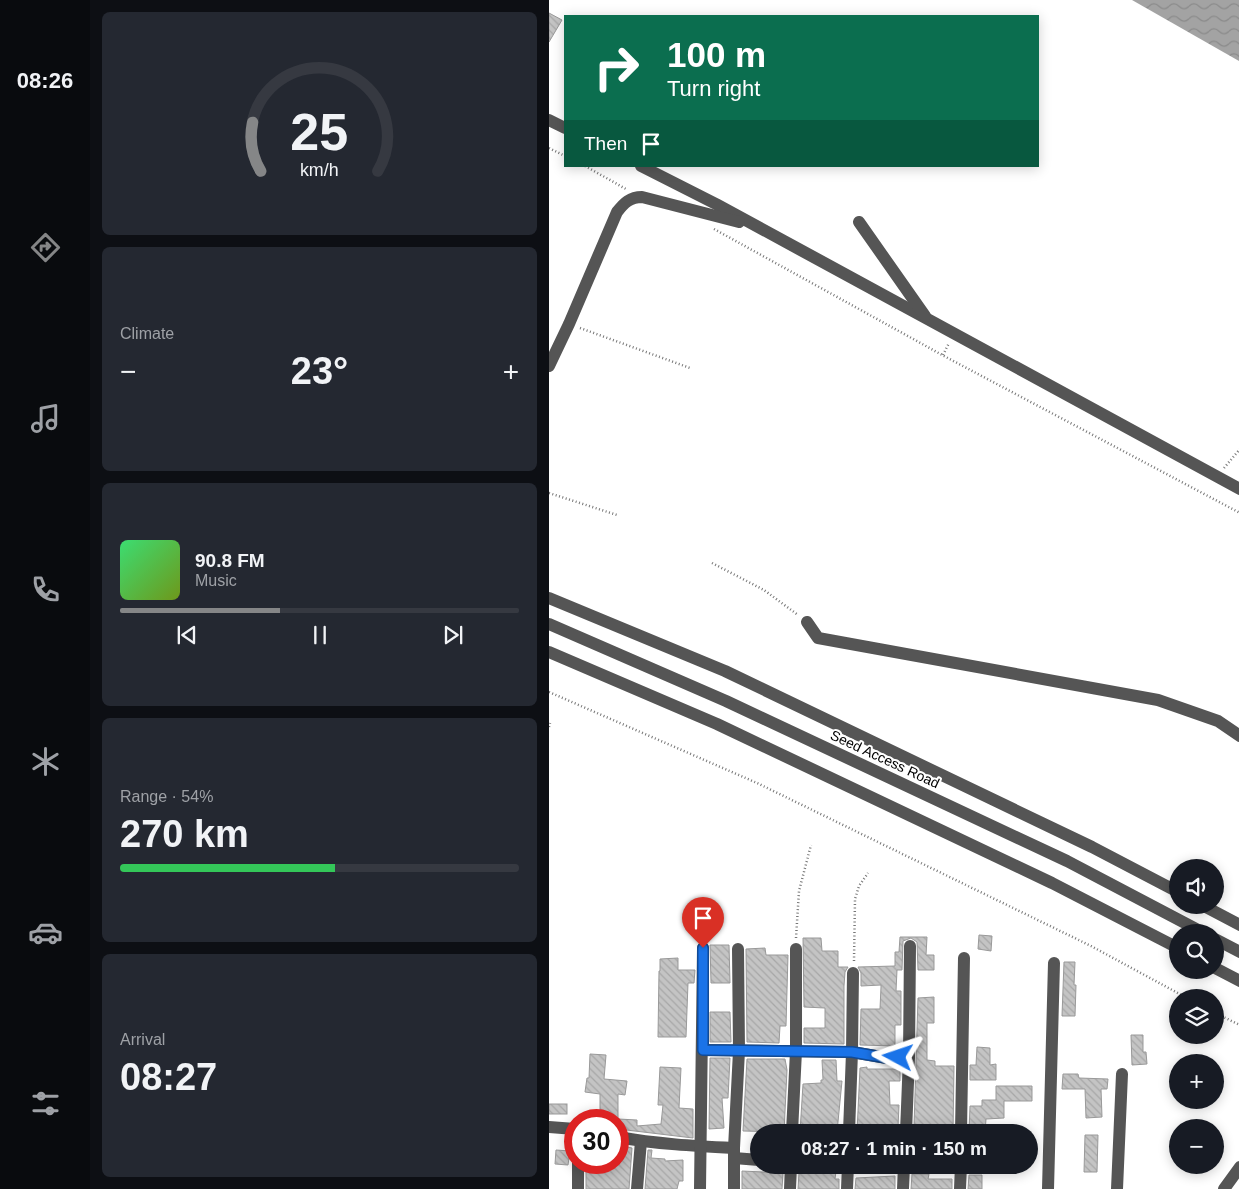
<!DOCTYPE html>
<meta charset="utf-8">
<style>
:root{--surface:#171b24;--page:#242831;--text:#f1f3f6;--muted:#9ea1a6;--line:#363941;--accent:#858687}
body{margin:0;font-family:Helvetica,sans-serif;background:var(--page);color:var(--text);height:100vh;display:flex;flex-direction:column;font-size:19px;white-space:nowrap}
*{box-sizing:border-box;margin:0}
p{font-size:16px;color:var(--muted)}
.icon{flex:none;width:28px;height:28px;fill:none;stroke:currentColor;stroke-width:2;stroke-linecap:round;stroke-linejoin:round}
.map{position:relative;flex:1;overflow:hidden}
.side{display:flex;flex-direction:column;gap:12px;padding:12px;background:#0d0f14;width:459px}
.side>*{flex:none}
.guide{position:absolute;left:15px;top:15px;width:475px;height:152px;border-radius:0px;box-shadow:0 2px 12px #0003;background:#0b6e4f;color:#fff;overflow:hidden}
.tools{position:absolute;left:620px;top:859px;display:grid;gap:10px}
.tools a{display:grid;place-items:center;width:55px;height:55px;border-radius:50%;background:var(--surface);box-shadow:0 2px 12px #0003;font-size:25px}
.speed{position:absolute;left:15px;top:1109px;display:flex;gap:10px;font-size:25px;font-weight:700;text-align:center}
.speed>*{display:grid;place-content:center;width:65px;height:65px;border-radius:50%;background:var(--surface);box-shadow:0 2px 12px #0003;line-height:1}
.speed .limit{border:8px solid #d22;background:#fff;color:#111}
.pin{position:absolute;display:grid;place-items:center;width:42px;height:42px;color:#fff;margin:-51px -21px;border-radius:50% 50% 50% 0;rotate:-45deg;box-shadow:0 0 5px #0007}
.pin .icon{rotate:45deg}
.me{position:absolute;width:55px;margin:-28px;rotate:275deg;stroke-linejoin:round;filter:drop-shadow(0 0 4px #0008)}
.turn{display:flex;align-items:center;gap:18px;height:105px;padding:0 20px;font-size:22px}
.turn .icon{width:65px;height:65px;stroke-width:2.5}
.turn b{display:block;font-size:35px;line-height:42px}
.then{display:flex;align-items:center;height:48px;padding:0 20px;background:#0003;gap:10px;font-size:19px}
.big{font-size:38px;font-weight:600;line-height:1.1}
.side .widget{flex:1;display:flex;flex-direction:column;justify-content:center;gap:8px;min-width:0;padding:0 18px;border-radius:8px;background:var(--page)}
.side .dial{align-items:center;gap:0}
.dial svg{height:130px;overflow:visible;fill:none;stroke:var(--line);stroke-width:7;stroke-linecap:round;text-anchor:middle}
.dial text{fill:var(--text);stroke:none}
.song{display:flex;align-items:center;gap:15px}
.cover{width:60px;height:60px;border-radius:8px;background:linear-gradient(135deg,hsl(140 70% 55%),hsl(80 70% 35%))}
.played{height:5px;border-radius:2px;background:linear-gradient(90deg,var(--accent) 40%,var(--line) 40%)}
.keys{display:flex;justify-content:space-around;direction:ltr}
.heat{display:flex;justify-content:space-between;align-items:center;font-size:28px;direction:ltr}
.charge{height:8px;border-radius:4px;background:linear-gradient(90deg,#34c759 54%,var(--line) 0)}
.trip{position:absolute;left:201px;top:1124px;width:288px;height:50px;border-radius:25px;background:var(--surface);box-shadow:0 2px 12px #0003;font-weight:600;line-height:50px;text-align:center}
main{display:flex;flex:1;min-height:0}
.tab-bar{display:flex;flex-direction:column;width:90px;justify-content:space-around;align-items:center;background:#090b0e;color:var(--muted)}
.tab-bar .icon{width:35px;height:35px}
.tab-bar .on{color:var(--accent)}
.tab-bar b{font-size:22px;color:var(--text)}
.map>svg:first-child{display:block}
.water{fill:url(#water-waves)}
.building{fill:url(#building-back-hatch);stroke:#999}
.lines{fill:none;stroke-linecap:round;stroke-linejoin:round}
.path{stroke:#777;stroke-width:2.5;stroke-dasharray:1 2.5;stroke-linecap:butt}
.minor{stroke:#555;stroke-width:12}
.route-casing{stroke:#114b97;stroke-width:12}
.route{stroke:#1a73e8;stroke-width:9}
.labels{text-anchor:middle;stroke-width:4;stroke-linejoin:round;paint-order:stroke}
.street-label{font-size:14px;fill:#000;stroke:#fff}
</style>
<main>
<nav class="tab-bar">
<b>08:26</b>
<svg class="icon on" aria-label="directions" viewBox="0 0 24 24"><path d="M12 3l9 9-9 9-9-9zM9 14v-3h6M13 9l2 2-2 2"/></svg>
<svg class="icon" aria-label="music" viewBox="0 0 24 24"><path d="M9 18V5l10-2v13"/><circle cx="6" cy="18" r="3"/><circle cx="16" cy="16" r="3"/></svg>
<svg class="icon" aria-label="phone" viewBox="0 0 24 24"><path d="M5 4h4l2 5-3 2q2 4 5 5l2-3 5 2v4C11 20 4 13 5 4z"/></svg>
<svg class="icon" aria-label="climate" viewBox="0 0 24 24"><path d="M12 3v18M4 7l16 10M4 17L20 7"/></svg>
<svg class="icon" aria-label="car" viewBox="0 0 24 24"><path d="M5 17H2v-5l4-1 3-4h7l3 4 3 1v5h-3M9 17h6M6 11h13"/><circle cx="7" cy="17" r="2"/><circle cx="17" cy="17" r="2"/></svg>
<svg class="icon" aria-label="filters" viewBox="0 0 24 24"><path d="M4 7h16M4 17h16"/><circle cx="9" cy="7" r="2"/><circle cx="15" cy="17" r="2"/></svg>
</nav>
<section class="side">
<div class="widget dial"><svg viewBox="0 0 100 80">
<path d="M14 69A42 42 0 1 1 86 69"/>
<path d="M14 69A42 42 0 0 1 9 39" stroke="#858687"/>
<text x="50" y="56" font-size="32" font-weight="700">25</text>
<text x="50" y="72" font-size="11">km/h</text>
</svg></div>
<div class="widget"><p>Climate</p>
<div class="heat"><a>−</a><b class="big">23°</b><a>+</a></div>
</div>
<div class="widget">
<div class="song"><i class="cover"></i><div><b>90.8 FM</b><p>Music</p></div></div>
<div class="played"></div>
<div class="keys"><svg class="icon" aria-label="previous" viewBox="0 0 24 24"><path d="M18 5L8 12l10 7zM5 5v14"/></svg><svg class="icon" aria-label="pause" viewBox="0 0 24 24"><path d="M8 5v14M16 5v14"/></svg><svg class="icon" aria-label="next" viewBox="0 0 24 24"><path d="M6 5l10 7-10 7zM19 5v14"/></svg></div>
</div>
<div class="widget"><p>Range · 54%</p><b class="big">270 km</b><div class="charge"></div></div>
<div class="widget"><p>Arrival</p><b class="big">08:27</b></div>
</section>
<div class="map">
<svg width="691" height="1189" viewBox="0 0 691 1189">
<defs>
<pattern id="water-waves" width="16" height="10" patternUnits="userSpaceOnUse" patternTransform="scale(1.25)"><rect width="16" height="10" fill="#a3a3a3"/><path d="M0 5q4-4 8 0t8 0" fill="none" stroke="#8b8b8b"/></pattern>
<pattern id="building-back-hatch" width="6" height="6" patternUnits="userSpaceOnUse" patternTransform="scale(1.25)"><rect width="6" height="6" fill="#c4c4c4"/><path d="M-1 5l2 2M0 0l6 6M5-1l2 2" fill="none" stroke="#a7a7a7"/></pattern>
</defs>
<rect width="100%" height="100%" fill="#fff"/>
<!-- water -->
<path class="water" d="M583,0h107v61z"/>
<!-- building -->
<g class="building">
<path d="M0,13l13,7 -13,22z"/>
<path d="M430,935l13,1 -1,15 -13,-2z"/>
<path d="M351,937h27l-1,18h8v15h-16l-1,-28 -6,-4 -8,3 -1,29h-5l-1,21h5v34h-6v21l-35,-1 1,-36h19l1,-22v-2l-20,1v-13l-3,-6 37,-1v-14h4z"/>
<path d="M254,938h18l1,13h16v16h10l-3,5 -1,14v58l-40,-1v-15h21v-20l-21,-1z"/>
<path d="M161,945h19l1,38h-19z"/>
<path d="M216,948l1,7h22l-2,71h-6l-1,17 -32,-1 -1,-93z"/>
<path d="M129,958v12h17l-1,13h-6l-2,54h-28l1,-66h1v-12z"/>
<path d="M515,962h11l-1,23h2l-1,31h-13z"/>
<path d="M385,997v26h-7v37l8,1v5h19l-1,66h-20v-5h-19l4,-129z"/>
<path d="M161,1012h20l1,30h-21z"/>
<path d="M582,1035h12v17h3l1,12 -15,1z"/>
<path d="M428,1047l13,1v17l6,-1v16h-26v-15h6z"/>
<path d="M41,1054l16,1 -2,24 23,2 -2,14 -7,-1v25l19,1v6l24,-2 2,-19h-5l2,-38 21,1 -2,40 14,1v29l-75,-9v-9h-18v-26l-15,-2 2,-14h2z"/>
<path d="M161,1058h20l-2,40h-6l2,30 -15,1z"/>
<path d="M198,1059h38l2,11 -3,62 -41,-1z"/>
<path d="M273,1060h14l1,21h5l-5,51h-37l3,-48 18,-1v-3h2z"/>
<path d="M318,1067v2h33v12h-11l1,24h9l-1,22 -3,-1v6h-38l3,-64z"/>
<path d="M514,1074h15l1,4 29,1 -1,10h-6l1,28 -16,1 -1,-29h-23z"/>
<path d="M447,1086h36v15h-28v17l-18,1 -1,13h-16l1,-26h12v-6h14z"/>
<rect x="0" y="1104" width="18" height="10"/>
<path d="M536,1135h13l-1,37h-13z"/>
<path d="M69,1145l14,3 -3,41h-43v-27h32z"/>
<path d="M7,1150l14,1 -2,14 -13,-1z"/>
<path d="M99,1150h4l-1,8 14,1v2l18,-1v21h-4l-2,8h-32z"/>
<path d="M271,1167h13v4h3l-1,8h4v10h-41l1,-16h5v-2h16z"/>
<path d="M193,1171l41,2 -1,16h-40z"/>
<path d="M363,1174h17l-1,5h24v10h-41z"/>
<path d="M420,1175h13v14h-14z"/>
<path d="M346,1176v13h-40l1,-11z"/>
</g>
<g class="lines">
<!-- path -->
<g class="path">
<path d="M0,148l16,8"/>
<path d="M36,166l41,23"/>
<path d="M165,229l230,127 296,157"/>
<path d="M31,328l110,40"/>
<path d="M394,355l6,-12"/>
<path d="M675,468l16,-19"/>
<path d="M0,493l68,22"/>
<path d="M163,563l52,27 34,25"/>
<path d="M0,692l208,91 334,163 96,52"/>
<path d="M0,727l1,-4"/>
<path d="M247,938l3,-47 12,-46"/>
<path d="M305,961l1,-62 4,-13 9,-13"/>
<path d="M666,1013l25,12"/>
</g>
<!-- minor -->
<g class="minor">
<path d="M0,120l16,8"/>
<path d="M92,166l75,38 524,285"/>
<path d="M310,222l66,94"/>
<path d="M0,366l20,-42 48,-112c7,-9 13,-15 25,-15l97,25"/>
<path d="M0,598l176,73 367,176 86,45"/>
<path d="M258,622l11,16 340,62 60,21 22,15"/>
<path d="M0,624l177,77 341,160 135,71"/>
<path d="M0,652l168,72 335,159 126,65"/>
<path d="M653,905l38,20"/>
<path d="M666,939l25,13"/>
<path d="M666,968l25,13"/>
<path d="M154,1050l149,2 35,6 22,-1 -3,75"/>
<path d="M360,1057l1,-111"/>
<path d="M0,1127l26,2"/>
<path d="M243,1132l4,-81v-102"/>
<path d="M300,1132l3,-80 1,-79"/>
<path d="M412,1132l3,-174"/>
<path d="M69,1137c38,7 77,9 116,11"/>
<path d="M185,1158l25,2"/>
<path d="M296,1165l156,2"/>
<path d="M29,1189v-27"/>
<path d="M88,1189l4,-48"/>
<path d="M151,1189l3,-241"/>
<path d="M185,1189v-41l5,-97 -1,-102"/>
<path d="M241,1189l1,-24"/>
<path d="M298,1189l1,-24"/>
<path d="M354,1189l1,-24"/>
<path d="M411,1189l1,-24"/>
<path d="M499,1189l6,-226"/>
<path d="M568,1189l5,-115"/>
<path d="M675,1189l16,-22"/>
</g>
</g>
<g class="lines">
<defs>
<path id="route" d="M154,948v102l149,2 35,6 11,-1"/>
</defs>
<!-- route casing -->
<use href="#route" class="route-casing"/>
<!-- route -->
<use href="#route" class="route"/>
</g>
<g class="labels">
<!-- street labels -->
<g class="street-label">
<text transform="translate(336 759) rotate(25)" y="5">Seed Access Road</text>
</g>
</g>
</svg>
<div class="tools">
<a><svg class="icon" aria-label="sound" viewBox="0 0 24 24"><path d="M4 9h4l5-4v14l-5-4H4zM17 9q2 3 0 6"/></svg></a>
<a><svg class="icon" aria-label="search" viewBox="0 0 24 24"><circle cx="10" cy="10" r="6"/><path d="M15 15l6 6"/></svg></a>
<a><svg class="icon" aria-label="layers" viewBox="0 0 24 24"><path d="M12 4l9 5-9 5-9-5zM3 14l9 5 9-5"/></svg></a>
<a>+</a>
<a>−</a>
</div>
<div class="speed"><div class="limit">30</div></div>
<div class="pin" style="left:154px;top:948px;background:#d93025"><svg class="icon" aria-label="arrive" viewBox="0 0 24 24"><path d="M6 21V4h12l-3 4 3 4H6"/></svg></div>
<svg class="me" style="left:349px;top:1057px" viewBox="-20 -20 40 40"><path d="M0-17L14 15 0 8-14 15z" fill="#1a73e8" stroke="#fff" stroke-width="4"/></svg>
<div class="trip">08:27 · 1 min · 150 m</div>
<div class="guide">
<div class="turn"><svg class="icon" aria-label="right" viewBox="0 0 24 24"><path d="M7 20v-9h11M14 6l5 5-5 5"/></svg><div><b>100 m</b>Turn right</div></div>
<div class="then">Then<svg class="icon" aria-label="arrive" viewBox="0 0 24 24"><path d="M6 21V4h12l-3 4 3 4H6"/></svg></div>
</div>
</div>
</main>
